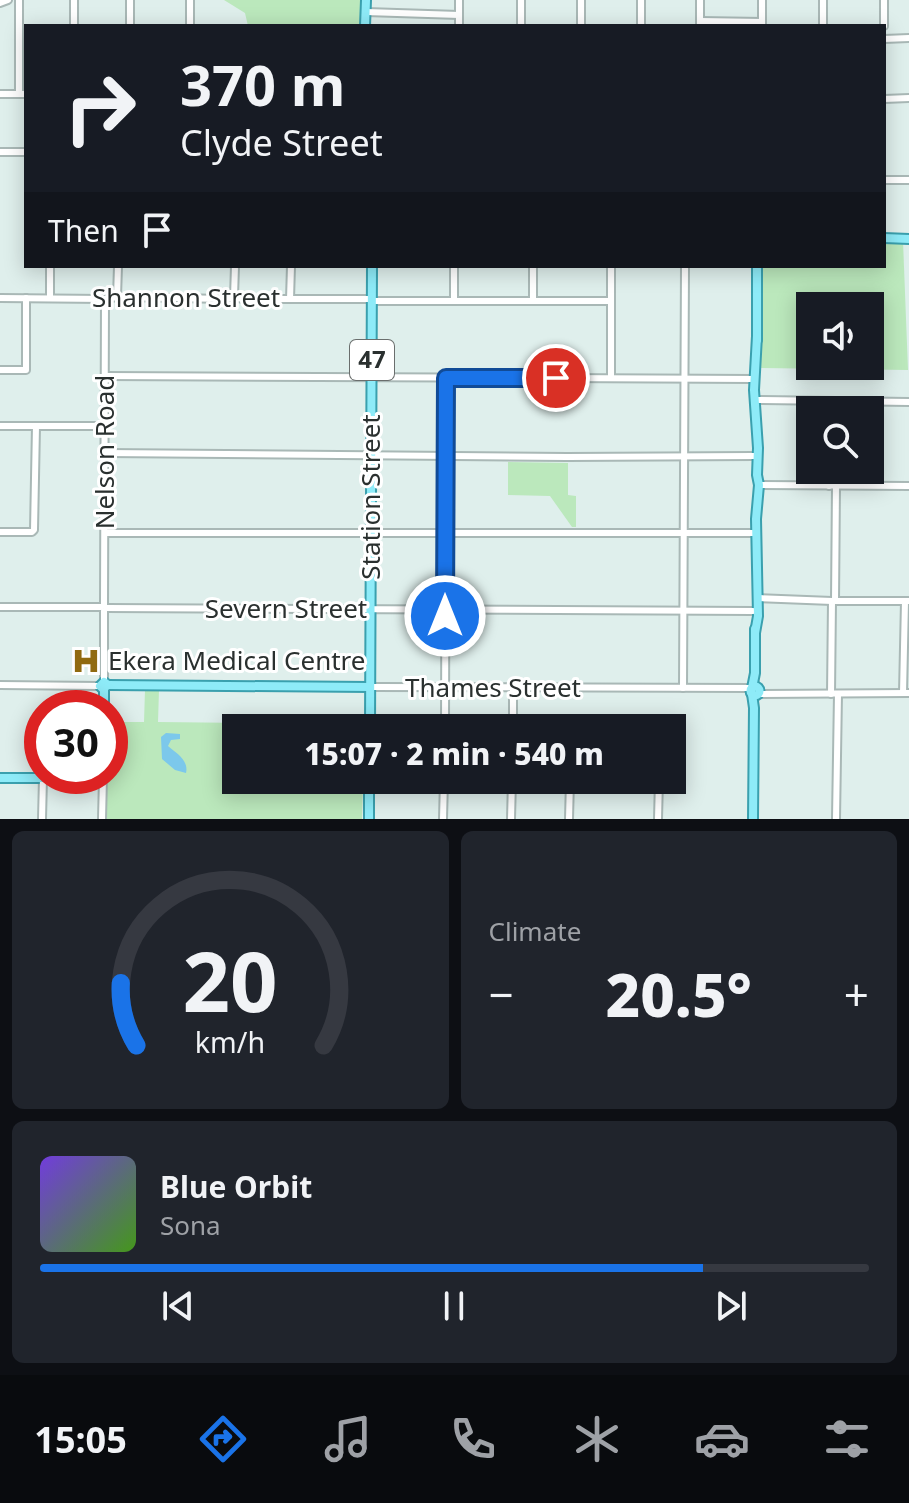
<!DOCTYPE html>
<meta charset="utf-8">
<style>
:root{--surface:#171b24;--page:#20242c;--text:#f1f3f6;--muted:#9ea1a6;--line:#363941;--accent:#1a73e8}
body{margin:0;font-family:"Noto Sans",sans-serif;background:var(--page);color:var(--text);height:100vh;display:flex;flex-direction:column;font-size:30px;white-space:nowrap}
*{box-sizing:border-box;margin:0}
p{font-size:26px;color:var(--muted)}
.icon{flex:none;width:44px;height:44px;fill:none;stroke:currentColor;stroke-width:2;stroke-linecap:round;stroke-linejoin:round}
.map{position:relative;height:819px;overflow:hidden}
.details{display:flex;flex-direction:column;gap:12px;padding:12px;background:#0d0f14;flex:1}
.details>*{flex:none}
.guide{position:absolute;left:24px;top:24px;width:862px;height:244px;border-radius:0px;box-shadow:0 4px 20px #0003;background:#171b24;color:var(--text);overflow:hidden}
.buttons{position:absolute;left:796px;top:292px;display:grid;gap:16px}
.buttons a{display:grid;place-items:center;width:88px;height:88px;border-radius:0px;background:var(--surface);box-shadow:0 4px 20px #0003;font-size:40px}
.speed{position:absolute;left:24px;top:690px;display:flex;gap:16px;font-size:40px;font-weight:700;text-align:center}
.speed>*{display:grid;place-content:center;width:104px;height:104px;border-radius:50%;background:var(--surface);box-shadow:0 4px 20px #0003;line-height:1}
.speed .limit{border:12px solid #d22;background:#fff;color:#111}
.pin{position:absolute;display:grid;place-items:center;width:68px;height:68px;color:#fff;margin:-34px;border:4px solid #fff;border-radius:50%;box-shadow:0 2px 8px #0007}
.me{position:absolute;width:88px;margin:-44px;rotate:0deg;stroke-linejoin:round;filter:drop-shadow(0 0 6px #0008)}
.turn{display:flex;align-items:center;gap:28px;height:168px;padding:0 24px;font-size:36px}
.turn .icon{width:104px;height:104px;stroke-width:2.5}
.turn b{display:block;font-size:56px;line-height:68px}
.then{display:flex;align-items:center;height:76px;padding:0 24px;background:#0003;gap:16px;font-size:30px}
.big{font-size:60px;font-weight:800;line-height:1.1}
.details .widget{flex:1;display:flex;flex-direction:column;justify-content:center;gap:12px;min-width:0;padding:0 28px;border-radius:12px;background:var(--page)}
.details .dial{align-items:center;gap:0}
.dial svg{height:208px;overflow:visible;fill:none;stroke:var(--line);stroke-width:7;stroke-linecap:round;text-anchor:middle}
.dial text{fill:var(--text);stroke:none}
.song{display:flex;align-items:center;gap:24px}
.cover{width:96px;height:96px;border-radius:12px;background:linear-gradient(135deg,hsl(260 70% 55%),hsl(100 70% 35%))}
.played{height:8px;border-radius:4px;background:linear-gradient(90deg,var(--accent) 80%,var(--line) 80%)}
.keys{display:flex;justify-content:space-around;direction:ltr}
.heat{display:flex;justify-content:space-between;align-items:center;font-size:44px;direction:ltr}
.details .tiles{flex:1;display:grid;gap:12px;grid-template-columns:1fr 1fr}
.widget:last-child{grid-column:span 2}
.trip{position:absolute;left:222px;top:714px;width:464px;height:80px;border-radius:0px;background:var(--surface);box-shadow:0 4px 20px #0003;font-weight:800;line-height:80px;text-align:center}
.menu{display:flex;height:128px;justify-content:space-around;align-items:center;background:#090b0e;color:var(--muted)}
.menu .icon{width:56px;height:56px}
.menu .on{color:var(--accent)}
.menu b{font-size:36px;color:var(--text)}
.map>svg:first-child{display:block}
.green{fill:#bbe8bc;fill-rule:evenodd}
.water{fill:#7cc8eb}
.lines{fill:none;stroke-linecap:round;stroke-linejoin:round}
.minor-casing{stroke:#a9b8b6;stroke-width:10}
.major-casing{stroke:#3aa0ae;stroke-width:12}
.minor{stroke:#fff;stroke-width:6}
.major{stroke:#8eebf8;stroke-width:8}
.route-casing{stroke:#114b97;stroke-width:20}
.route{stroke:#1a73e8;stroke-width:14}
.labels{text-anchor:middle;stroke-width:6;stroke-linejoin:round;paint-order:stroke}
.shield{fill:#fff;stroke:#6a6e6d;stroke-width:2}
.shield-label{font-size:24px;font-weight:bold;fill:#2a302f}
.street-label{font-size:26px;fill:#2a302f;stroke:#fff}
.poi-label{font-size:26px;fill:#2a302f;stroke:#fff;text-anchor:start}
</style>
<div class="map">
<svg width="909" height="819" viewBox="0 0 909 819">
<rect width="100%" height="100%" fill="#dfefec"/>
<!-- green -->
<g class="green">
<path d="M224,0h137v26h-113l-3,-13z"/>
<path d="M884,241h19l5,129 -149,-2 2,-102h123zM810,306h60v60h-60z"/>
<path d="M508,462l60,1v32l8,1v31h-4l-22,-31 -42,-1z"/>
<path d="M145,690h14l-1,32 91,1v5h-13v52h127l-1,39h-255v-43h3v-54h34z"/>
</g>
<!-- water -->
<path class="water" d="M166,733l14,1v5l-9,1 -3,6c8,7 21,14 18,27l-11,-3 -13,-11 -1,-22z"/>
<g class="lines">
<defs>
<g id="minor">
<path d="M0,3l8,-3"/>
<path d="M366,12l93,3"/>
<path d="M700,21l62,1"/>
<path d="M74,26v-26"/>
<path d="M130,26v-26"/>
<path d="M190,26v-26"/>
<path d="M459,26v-26"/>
<path d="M521,26v-26"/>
<path d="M581,26v-26"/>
<path d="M641,26v-26"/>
<path d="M700,26v-26"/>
<path d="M762,26v-26"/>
<path d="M823,26v-26"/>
<path d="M884,26v-26"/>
<path d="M884,39l25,-1"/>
<path d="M0,94h26"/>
<path d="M19,94v-94"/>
<path d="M884,99l25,-1"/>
<path d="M0,152h26"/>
<path d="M884,180h25"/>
<path d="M50,266v32"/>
<path d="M533,266v35"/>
<path d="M117,297l1,-31"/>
<path d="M234,297l1,-31"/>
<path d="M0,298l105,1 12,-2 110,2 7,-2 9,2h129"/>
<path d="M290,299l1,-33"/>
<path d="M372,301h239"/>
<path d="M454,301v-35"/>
<path d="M0,370h26v-72"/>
<path d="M105,376l649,3"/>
<path d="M611,378v-112"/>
<path d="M757,400l152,2"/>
<path d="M0,426h105"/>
<path d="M105,453l462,4 187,-1"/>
<path d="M829,470v16"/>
<path d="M759,485l150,1"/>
<path d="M0,532h32l2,-2 2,-104"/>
<path d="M105,533h651"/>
<path d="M757,598l75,3h77"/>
<path d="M835,601l1,-115"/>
<path d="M104,605l1,-306"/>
<path d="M0,607h101"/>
<path d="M107,608l646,3"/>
<path d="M104,611v71"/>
<path d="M0,685l100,1"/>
<path d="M370,687l382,1"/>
<path d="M683,688l2,-422"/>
<path d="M903,693l2,-92"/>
<path d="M758,694l151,-1"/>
<path d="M831,694l1,-93"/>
<path d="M570,725v3"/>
<path d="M445,728l1,-350"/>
<path d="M513,728v-40"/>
<path d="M672,757l6,1 2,9 -8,6"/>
<path d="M42,819l1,-41"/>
<path d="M102,819l1,-41"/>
<path d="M443,819l1,-39"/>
<path d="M511,819l1,-39"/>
<path d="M569,819l1,-39"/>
<path d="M658,819l1,-39"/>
<path d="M836,819l2,-125"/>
</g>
<g id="major">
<path d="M365,26l1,-26"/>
<path d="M884,238l25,1"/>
<path d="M757,266v74"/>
<path d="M755,633l3,-17 -2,-97 3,-34 -2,-10 1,-27 -4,-58 3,-54"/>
<path d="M104,682l4,3 -5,4 -3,-3z"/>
<path d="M108,685l262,2"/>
<circle cx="755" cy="691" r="4.5"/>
<path d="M752,688l3,-15v-44"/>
<path d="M752,694l2,14 -1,111"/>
<path d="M104,708v-19"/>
<path d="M370,728l2,-462"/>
<path d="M0,778h103v-2"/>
<path d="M369,819v-39"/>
</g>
</defs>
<!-- minor casing -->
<use href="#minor" class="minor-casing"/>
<!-- major casing -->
<use href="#major" class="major-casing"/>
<!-- minor -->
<use href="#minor" class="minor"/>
<!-- major -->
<use href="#major" class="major"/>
</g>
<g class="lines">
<defs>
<path id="route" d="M445,616l1,-238h110"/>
</defs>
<!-- route casing -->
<use href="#route" class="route-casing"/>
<!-- route -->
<use href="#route" class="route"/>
</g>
<!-- icons -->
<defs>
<symbol id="hospital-bare" viewBox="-9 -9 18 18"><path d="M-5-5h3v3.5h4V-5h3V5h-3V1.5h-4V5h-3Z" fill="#906a10" stroke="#fff" stroke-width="2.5" paint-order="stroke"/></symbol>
</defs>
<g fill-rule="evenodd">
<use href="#hospital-bare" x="66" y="641" width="40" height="40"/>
</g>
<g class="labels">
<!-- shield labels -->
<rect class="shield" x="350" y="340" width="44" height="40" rx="6"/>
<g class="shield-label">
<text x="372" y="368">47</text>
</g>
<!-- street labels -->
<g class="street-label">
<text x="186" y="307">Shannon Street</text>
<text transform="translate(105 452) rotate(-90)" y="9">Nelson Road</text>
<text transform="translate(371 497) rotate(-90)" y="9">Station Street</text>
<text x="286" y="618">Severn Street</text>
<text x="493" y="697">Thames Street</text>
</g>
<!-- poi labels -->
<g class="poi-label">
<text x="108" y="670">Ekera Medical Centre</text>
</g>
</g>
</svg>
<div class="buttons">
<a><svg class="icon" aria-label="sound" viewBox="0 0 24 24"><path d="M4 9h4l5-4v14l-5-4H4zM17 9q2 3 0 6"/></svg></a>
<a><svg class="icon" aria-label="search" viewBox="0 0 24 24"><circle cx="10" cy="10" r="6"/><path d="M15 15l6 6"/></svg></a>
</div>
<div class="speed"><div class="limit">30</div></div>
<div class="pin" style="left:556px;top:378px;background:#d93025"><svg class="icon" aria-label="arrive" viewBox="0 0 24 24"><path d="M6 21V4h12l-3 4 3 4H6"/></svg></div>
<svg class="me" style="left:445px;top:616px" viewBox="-20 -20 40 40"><circle r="17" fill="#1a73e8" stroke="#fff" stroke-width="3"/><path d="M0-11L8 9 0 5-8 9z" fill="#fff"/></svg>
<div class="trip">15:07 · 2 min · 540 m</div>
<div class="guide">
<div class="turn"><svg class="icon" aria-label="right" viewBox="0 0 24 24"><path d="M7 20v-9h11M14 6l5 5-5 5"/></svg><div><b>370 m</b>Clyde Street</div></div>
<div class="then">Then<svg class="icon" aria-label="arrive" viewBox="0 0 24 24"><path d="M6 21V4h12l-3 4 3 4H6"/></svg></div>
</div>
</div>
<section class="details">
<div class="tiles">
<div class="widget dial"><svg viewBox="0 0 100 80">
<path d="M14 69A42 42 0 1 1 86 69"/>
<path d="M14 69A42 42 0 0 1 8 45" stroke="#1a73e8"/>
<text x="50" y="56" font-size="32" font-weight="700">20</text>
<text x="50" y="72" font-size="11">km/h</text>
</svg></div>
<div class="widget"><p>Climate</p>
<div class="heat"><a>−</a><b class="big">20.5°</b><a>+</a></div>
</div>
<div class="widget">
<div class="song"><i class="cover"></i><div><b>Blue Orbit</b><p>Sona</p></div></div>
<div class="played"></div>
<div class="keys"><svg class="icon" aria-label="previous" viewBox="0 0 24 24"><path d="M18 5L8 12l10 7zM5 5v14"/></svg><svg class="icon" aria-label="pause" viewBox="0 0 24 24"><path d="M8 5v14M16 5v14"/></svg><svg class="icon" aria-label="next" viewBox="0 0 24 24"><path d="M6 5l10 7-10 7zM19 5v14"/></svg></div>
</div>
</div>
</section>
<nav class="menu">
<b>15:05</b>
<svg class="icon on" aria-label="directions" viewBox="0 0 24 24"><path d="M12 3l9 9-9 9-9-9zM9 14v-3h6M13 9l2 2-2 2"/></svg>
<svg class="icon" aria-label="music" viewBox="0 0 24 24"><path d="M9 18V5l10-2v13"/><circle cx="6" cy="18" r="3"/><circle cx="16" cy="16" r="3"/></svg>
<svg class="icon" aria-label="phone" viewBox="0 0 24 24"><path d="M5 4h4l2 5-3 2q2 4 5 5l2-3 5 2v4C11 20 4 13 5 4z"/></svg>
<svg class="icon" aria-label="climate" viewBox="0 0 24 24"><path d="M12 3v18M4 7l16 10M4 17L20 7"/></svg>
<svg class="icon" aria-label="car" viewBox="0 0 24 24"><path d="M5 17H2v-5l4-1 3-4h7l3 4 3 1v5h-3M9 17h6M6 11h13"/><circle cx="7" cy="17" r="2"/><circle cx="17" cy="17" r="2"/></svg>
<svg class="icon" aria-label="filters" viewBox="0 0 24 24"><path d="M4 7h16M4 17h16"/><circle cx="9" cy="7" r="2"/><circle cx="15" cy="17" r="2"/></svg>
</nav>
